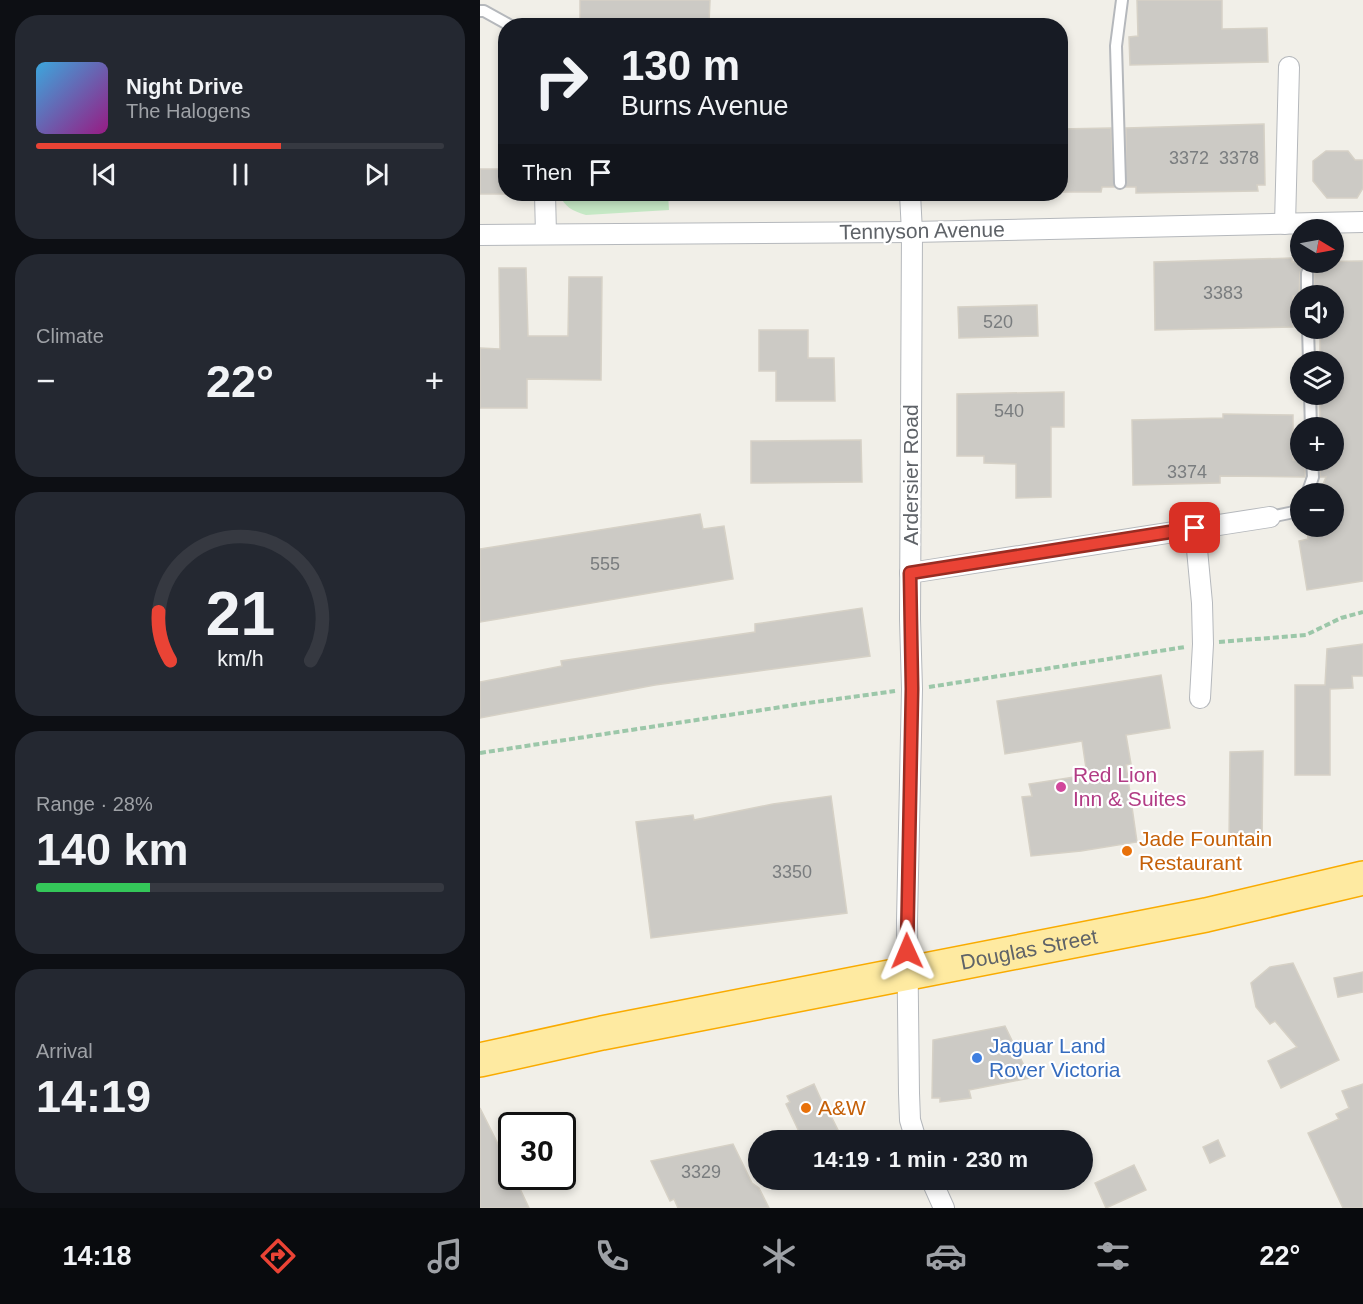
<!DOCTYPE html>
<meta charset="utf-8">
<style>
:root{--surface:#171b24;--page:#242831;--text:#f1f3f6;--muted:#9ea1a6;--line:#363941;--accent:#ea4335}
body{margin:0;font-family:Helvetica,sans-serif;background:var(--page);color:var(--text);height:100vh;display:flex;flex-direction:column;font-size:22px;white-space:nowrap}
*{box-sizing:border-box;margin:0}
p{font-size:20px;color:var(--muted)}
.icon{flex:none;width:33px;height:33px;fill:none;stroke:currentColor;stroke-width:2;stroke-linecap:round;stroke-linejoin:round}
.map{position:relative;flex:1;overflow:hidden}
.side{display:flex;flex-direction:column;gap:15px;padding:15px;background:#0d0f14;width:480px}
.side>*{flex:none}
.guide{position:absolute;left:18px;top:18px;width:570px;height:183px;border-radius:24px;box-shadow:0 3px 9px #0003;background:#171b24;color:var(--text);overflow:hidden}
.needle{width:39px;rotate:100deg}
.buttons{position:absolute;left:810px;top:219px;display:grid;gap:12px}
.buttons a{display:grid;place-items:center;width:54px;height:54px;border-radius:50%;background:var(--surface);box-shadow:0 3px 9px #0003;font-size:30px}
.speed{position:absolute;left:18px;top:1112px;display:flex;gap:12px;font-size:30px;font-weight:700;text-align:center}
.speed>*{display:grid;place-content:center;width:78px;height:78px;border-radius:50%;background:var(--surface);box-shadow:0 3px 9px #0003;line-height:1}
.speed .limit{border:3px solid #111;border-radius:9px;background:#fff;color:#111}
.pin{position:absolute;display:grid;place-items:center;width:51px;height:51px;color:#fff;margin:-26px;border-radius:12px;box-shadow:0 3px 9px #0006}
.me{position:absolute;width:66px;margin:-33px;rotate:359deg;stroke-linejoin:round;filter:drop-shadow(0 0 4px #0008)}
.turn{display:flex;align-items:center;gap:21px;height:126px;padding:0 24px;font-size:27px}
.turn .icon{width:78px;height:78px;stroke-width:2.5}
.turn b{display:block;font-size:42px;line-height:51px}
.then{display:flex;align-items:center;height:57px;padding:0 24px;background:#0003;gap:12px;font-size:22px}
.big{font-size:45px;font-weight:700;line-height:1.1}
.side .widget{flex:1;display:flex;flex-direction:column;justify-content:center;gap:9px;min-width:0;padding:0 21px;border-radius:24px;background:var(--page)}
.side .dial{align-items:center;gap:0}
.dial svg{height:156px;overflow:visible;fill:none;stroke:var(--line);stroke-width:7;stroke-linecap:round;text-anchor:middle}
.dial text{fill:var(--text);stroke:none}
.song{display:flex;align-items:center;gap:18px}
.cover{width:72px;height:72px;border-radius:9px;background:linear-gradient(135deg,hsl(200 70% 55%),hsl(310 70% 35%))}
.played{height:6px;border-radius:3px;background:linear-gradient(90deg,var(--accent) 60%,var(--line) 60%)}
.keys{display:flex;justify-content:space-around;direction:ltr}
.heat{display:flex;justify-content:space-between;align-items:center;font-size:33px;direction:ltr}
.charge{height:9px;border-radius:4px;background:linear-gradient(90deg,#34c759 28%,var(--line) 0)}
.trip{position:absolute;left:268px;top:1130px;width:345px;height:60px;border-radius:30px;background:var(--surface);box-shadow:0 3px 9px #0003;font-weight:700;line-height:60px;text-align:center}
.dock{display:flex;height:96px;justify-content:space-around;align-items:center;background:#090b0e;color:var(--muted)}
.dock .icon{width:42px;height:42px}
.dock .selected{color:var(--accent)}
.dock b{font-size:27px;color:var(--text)}
main{display:flex;flex:1;min-height:0}
.map>svg:first-child{display:block}
.green{fill:#c5e8c5}
.building{fill:#cccac5;stroke:#d6d1c6;stroke-width:1.5}
.lines{fill:none;stroke-linecap:round;stroke-linejoin:round}
.service-casing{stroke:#b5b8bc;stroke-width:14}
.minor-casing{stroke:#b5b8bc;stroke-width:22}
.trunk-casing{stroke:#f9ab00;stroke-width:36}
.path{stroke:#9cc7a9;stroke-width:4;stroke-dasharray:6 3;stroke-linecap:butt}
.service{stroke:#fff;stroke-width:10}
.minor{stroke:#fff;stroke-width:20}
.trunk{stroke:#feeaa1;stroke-width:33}
.route-casing{stroke:#982c22;stroke-width:15}
.route{stroke:#ea4335;stroke-width:10}
.hotel-dot{fill:#d1479c;stroke:#fff;stroke-width:2}
.food-dot{fill:#e8710a;stroke:#fff;stroke-width:2}
.shop-dot{fill:#3f7fe0;stroke:#fff;stroke-width:2}
.labels{text-anchor:middle;stroke-width:4.5;stroke-linejoin:round;paint-order:stroke}
.number-label{font-size:18px;fill:#7a7d7f}
.street-label{font-size:21px;fill:#5f6368;stroke:#fff}
.hotel-label{font-size:21px;fill:#b23c85;stroke:#fff;text-anchor:start}
.food-label{font-size:21px;fill:#c56008;stroke:#fff;text-anchor:start}
.shop-label{font-size:21px;fill:#366cbe;stroke:#fff;text-anchor:start}
</style>
<main>
<section class="side">
<div class="widget">
<div class="song"><i class="cover"></i><div><b>Night Drive</b><p>The Halogens</p></div></div>
<div class="played"></div>
<div class="keys"><svg class="icon" aria-label="previous" viewBox="0 0 24 24"><path d="M18 5L8 12l10 7zM5 5v14"/></svg><svg class="icon" aria-label="pause" viewBox="0 0 24 24"><path d="M8 5v14M16 5v14"/></svg><svg class="icon" aria-label="next" viewBox="0 0 24 24"><path d="M6 5l10 7-10 7zM19 5v14"/></svg></div>
</div>
<div class="widget"><p>Climate</p>
<div class="heat"><a>−</a><b class="big">22°</b><a>+</a></div>
</div>
<div class="widget dial"><svg viewBox="0 0 100 80">
<path d="M14 69A42 42 0 1 1 86 69"/>
<path d="M14 69A42 42 0 0 1 8 44" stroke="#ea4335"/>
<text x="50" y="56" font-size="32" font-weight="700">21</text>
<text x="50" y="72" font-size="11">km/h</text>
</svg></div>
<div class="widget"><p>Range · 28%</p><b class="big">140 km</b><div class="charge"></div></div>
<div class="widget"><p>Arrival</p><b class="big">14:19</b></div>
</section>
<div class="map">
<svg width="883" height="1208" viewBox="0 0 883 1208">
<rect width="100%" height="100%" fill="#f1efe8"/>
<!-- green -->
<path class="green" d="M79,194h109l1,16 -83,5c-14,-4 -21,-8 -27,-21z"/>
<!-- building -->
<g class="building">
<path d="M100,0h130l-1,24h-129z"/>
<path d="M657,0h85v29l45,-1 1,34 -138,3 -1,-28 9,-1z"/>
<path d="M784,124l1,61h-8l1,6 -122,2v-6h-10v-59z"/>
<path d="M631,128l3,59h-12l-1,5h-41v-63z"/>
<path d="M846,151h22l7,9h8v28l-6,10h-30l-14,-17v-20z"/>
<rect x="0" y="169" width="26" height="25"/>
<path d="M812,258v4l71,-1v320l-56,9 -8,-49 9,-2 -1,-13h27v-32h-15l7,-17h-6v-17h14v-32h-14v-34h14v-32h-14v-34h14v-32h-20v-26l-8,-4 -3,1 -3,5 -1,24h-6v31l-138,3 -1,-68z"/>
<path d="M19,268h27l2,68h40l1,-59h33l-1,103 -74,-1v29h-47v-60l20,1z"/>
<path d="M557,305l1,31 -79,2 -1,-31z"/>
<path d="M279,330h49v28h26l1,43h-59v-30h-17z"/>
<path d="M584,392v35h-13v70l-35,1v-34l-32,-1v-7h-27v-62z"/>
<path d="M743,414l70,1v45h12v17l-85,-1v7l-87,2 -1,-65 91,-2z"/>
<path d="M381,440l1,42 -111,1v-42z"/>
<path d="M220,514l3,15 21,-3 9,53 -253,43v-73z"/>
<path d="M382,608l8,48 -215,29 -175,33v-36l82,-16 -1,-5 194,-29v-8z"/>
<path d="M883,644v32h-11l1,12 -23,1v86h-35v-90h30l2,-36z"/>
<path d="M681,675l9,53 -44,7 5,29 -5,1 11,77 -56,9 -50,5 -9,-59 10,-1 -3,-12 58,-9 -5,-34 -77,13 -8,-53z"/>
<path d="M783,751l-1,89 -33,1 1,-89z"/>
<path d="M351,796l16,117 -196,25 -15,-116 57,-7 1,5 79,-16z"/>
<path d="M813,963l46,97 -58,28 -13,-27 29,-14 -22,-26 -5,3 -14,-17 -5,-24 19,-16z"/>
<path d="M883,972v20l-25,5 -4,-19z"/>
<path d="M525,1026l25,52 -61,12 2,8 -31,4v-4h-8l1,-58z"/>
<path d="M334,1084l13,29 2,-1 14,28h-40l-17,-36 4,-2 -3,-6z"/>
<path d="M883,1084v124h-20l-35,-75 31,-14 -3,-5 13,-6 -7,-17z"/>
<path d="M0,1108l32,64v4h2l15,32h-49z"/>
<path d="M738,1140l7,16 -15,7 -7,-16z"/>
<path d="M253,1144l19,39 7,5 10,20h-91l-4,-9 -4,2 -19,-40z"/>
<path d="M654,1165l12,25 -40,18 -11,-25z"/>
</g>
<g class="lines">
<defs>
<g id="service">
<path d="M0,11h4l27,15"/>
<path d="M640,183l-4,-137 6,-46"/>
<path d="M827,273v23"/>
<path d="M828,328l1,34"/>
<path d="M830,394l1,34"/>
<path d="M827,494l6,-17 -1,-17"/>
<path d="M790,517l24,-5 6,-9"/>
</g>
<g id="minor">
<path d="M65,194l1,40"/>
<path d="M430,194l2,38 -2,387 2,70 -5,232 2,172 1,27 6,20"/>
<path d="M805,224l4,-157"/>
<path d="M0,235l432,-3 451,-10"/>
<path d="M715,528l7,75 1,41 -3,54"/>
<path d="M430,573l360,-56"/>
<path d="M451,1179l13,29"/>
</g>
<g id="trunk">
<path id="s1" d="M0,1060l122,-27 604,-118 157,-37"/>
</g>
</defs>
<!-- service casing -->
<use href="#service" class="service-casing"/>
<!-- minor casing -->
<use href="#minor" class="minor-casing"/>
<!-- trunk casing -->
<use href="#trunk" class="trunk-casing"/>
<!-- path -->
<g class="path">
<path d="M739,642l87,-7 35,-17 22,-6"/>
<path d="M449,687l256,-40"/>
<path d="M0,753l321,-49 94,-13"/>
</g>
<!-- service -->
<use href="#service" class="service"/>
<!-- minor -->
<use href="#minor" class="minor"/>
<!-- trunk -->
<use href="#trunk" class="trunk"/>
</g>
<g class="lines">
<defs>
<path id="route" d="M427,951l5,-262 -2,-116 285,-45"/>
</defs>
<!-- route casing -->
<use href="#route" class="route-casing"/>
<!-- route -->
<use href="#route" class="route"/>
</g>
<!-- markers -->
<circle class="hotel-dot" cx="581" cy="787" r="6"/>
<g class="food-dot">
<circle cx="647" cy="851" r="6"/>
<circle cx="326" cy="1108" r="6"/>
</g>
<circle class="shop-dot" cx="497" cy="1058" r="6"/>
<g class="labels">
<!-- number labels -->
<g class="number-label">
<text x="709" y="164">3372</text>
<text x="759" y="164">3378</text>
<text x="743" y="299">3383</text>
<text x="518" y="328">520</text>
<text x="529" y="417">540</text>
<text x="707" y="478">3374</text>
<text x="125" y="570">555</text>
<text x="312" y="878">3350</text>
<text x="221" y="1178">3329</text>
</g>
<!-- street labels -->
<g class="street-label">
<text transform="translate(442 231) rotate(-1)" y="7">Tennyson Avenue</text>
<text transform="translate(431 475) rotate(-90)" y="7">Ardersier Road</text>
<text dy="7" stroke="none"><textPath href="#s1" startOffset="560">Douglas Street</textPath></text>
</g>
<!-- hotel labels -->
<g class="hotel-label">
<text x="593" y="782">Red Lion<tspan x="593" dy="24">Inn &amp; Suites</tspan></text>
</g>
<!-- food labels -->
<g class="food-label">
<text x="659" y="846">Jade Fountain<tspan x="659" dy="24">Restaurant</tspan></text>
<text x="338" y="1115">A&amp;W</text>
</g>
<!-- shop labels -->
<g class="shop-label">
<text x="509" y="1053">Jaguar Land<tspan x="509" dy="24">Rover Victoria</tspan></text>
</g>
</g>
</svg>
<div class="buttons">
<a><svg class="needle" viewBox="-14 -14 28 28"><path d="M0-13l5 13h-10z" fill="#e53935"/><path d="M0 13l5-13h-10z" fill="#9ea1a6"/></svg></a>
<a><svg class="icon" aria-label="sound" viewBox="0 0 24 24"><path d="M4 9h4l5-4v14l-5-4H4zM17 9q2 3 0 6"/></svg></a>
<a><svg class="icon" aria-label="layers" viewBox="0 0 24 24"><path d="M12 4l9 5-9 5-9-5zM3 14l9 5 9-5"/></svg></a>
<a>+</a>
<a>−</a>
</div>
<div class="speed"><div class="limit">30</div></div>
<div class="pin" style="left:715px;top:528px;background:#d93025"><svg class="icon" aria-label="arrive" viewBox="0 0 24 24"><path d="M6 21V4h12l-3 4 3 4H6"/></svg></div>
<svg class="me" style="left:427px;top:951px" viewBox="-20 -20 40 40"><path d="M0-17L14 15 0 8-14 15z" fill="#ea4335" stroke="#fff" stroke-width="4"/></svg>
<div class="trip">14:19 · 1 min · 230 m</div>
<div class="guide">
<div class="turn"><svg class="icon" aria-label="right" viewBox="0 0 24 24"><path d="M7 20v-9h11M14 6l5 5-5 5"/></svg><div><b>130 m</b>Burns Avenue</div></div>
<div class="then">Then<svg class="icon" aria-label="arrive" viewBox="0 0 24 24"><path d="M6 21V4h12l-3 4 3 4H6"/></svg></div>
</div>
</div>
</main>
<nav class="dock">
<b>14:18</b>
<svg class="icon selected" aria-label="directions" viewBox="0 0 24 24"><path d="M12 3l9 9-9 9-9-9zM9 14v-3h6M13 9l2 2-2 2"/></svg>
<svg class="icon" aria-label="music" viewBox="0 0 24 24"><path d="M9 18V5l10-2v13"/><circle cx="6" cy="18" r="3"/><circle cx="16" cy="16" r="3"/></svg>
<svg class="icon" aria-label="phone" viewBox="0 0 24 24"><path d="M5 4h4l2 5-3 2q2 4 5 5l2-3 5 2v4C11 20 4 13 5 4z"/></svg>
<svg class="icon" aria-label="climate" viewBox="0 0 24 24"><path d="M12 3v18M4 7l16 10M4 17L20 7"/></svg>
<svg class="icon" aria-label="car" viewBox="0 0 24 24"><path d="M5 17H2v-5l4-1 3-4h7l3 4 3 1v5h-3M9 17h6M6 11h13"/><circle cx="7" cy="17" r="2"/><circle cx="17" cy="17" r="2"/></svg>
<svg class="icon" aria-label="filters" viewBox="0 0 24 24"><path d="M4 7h16M4 17h16"/><circle cx="9" cy="7" r="2"/><circle cx="15" cy="17" r="2"/></svg>
<b>22°</b>
</nav>
